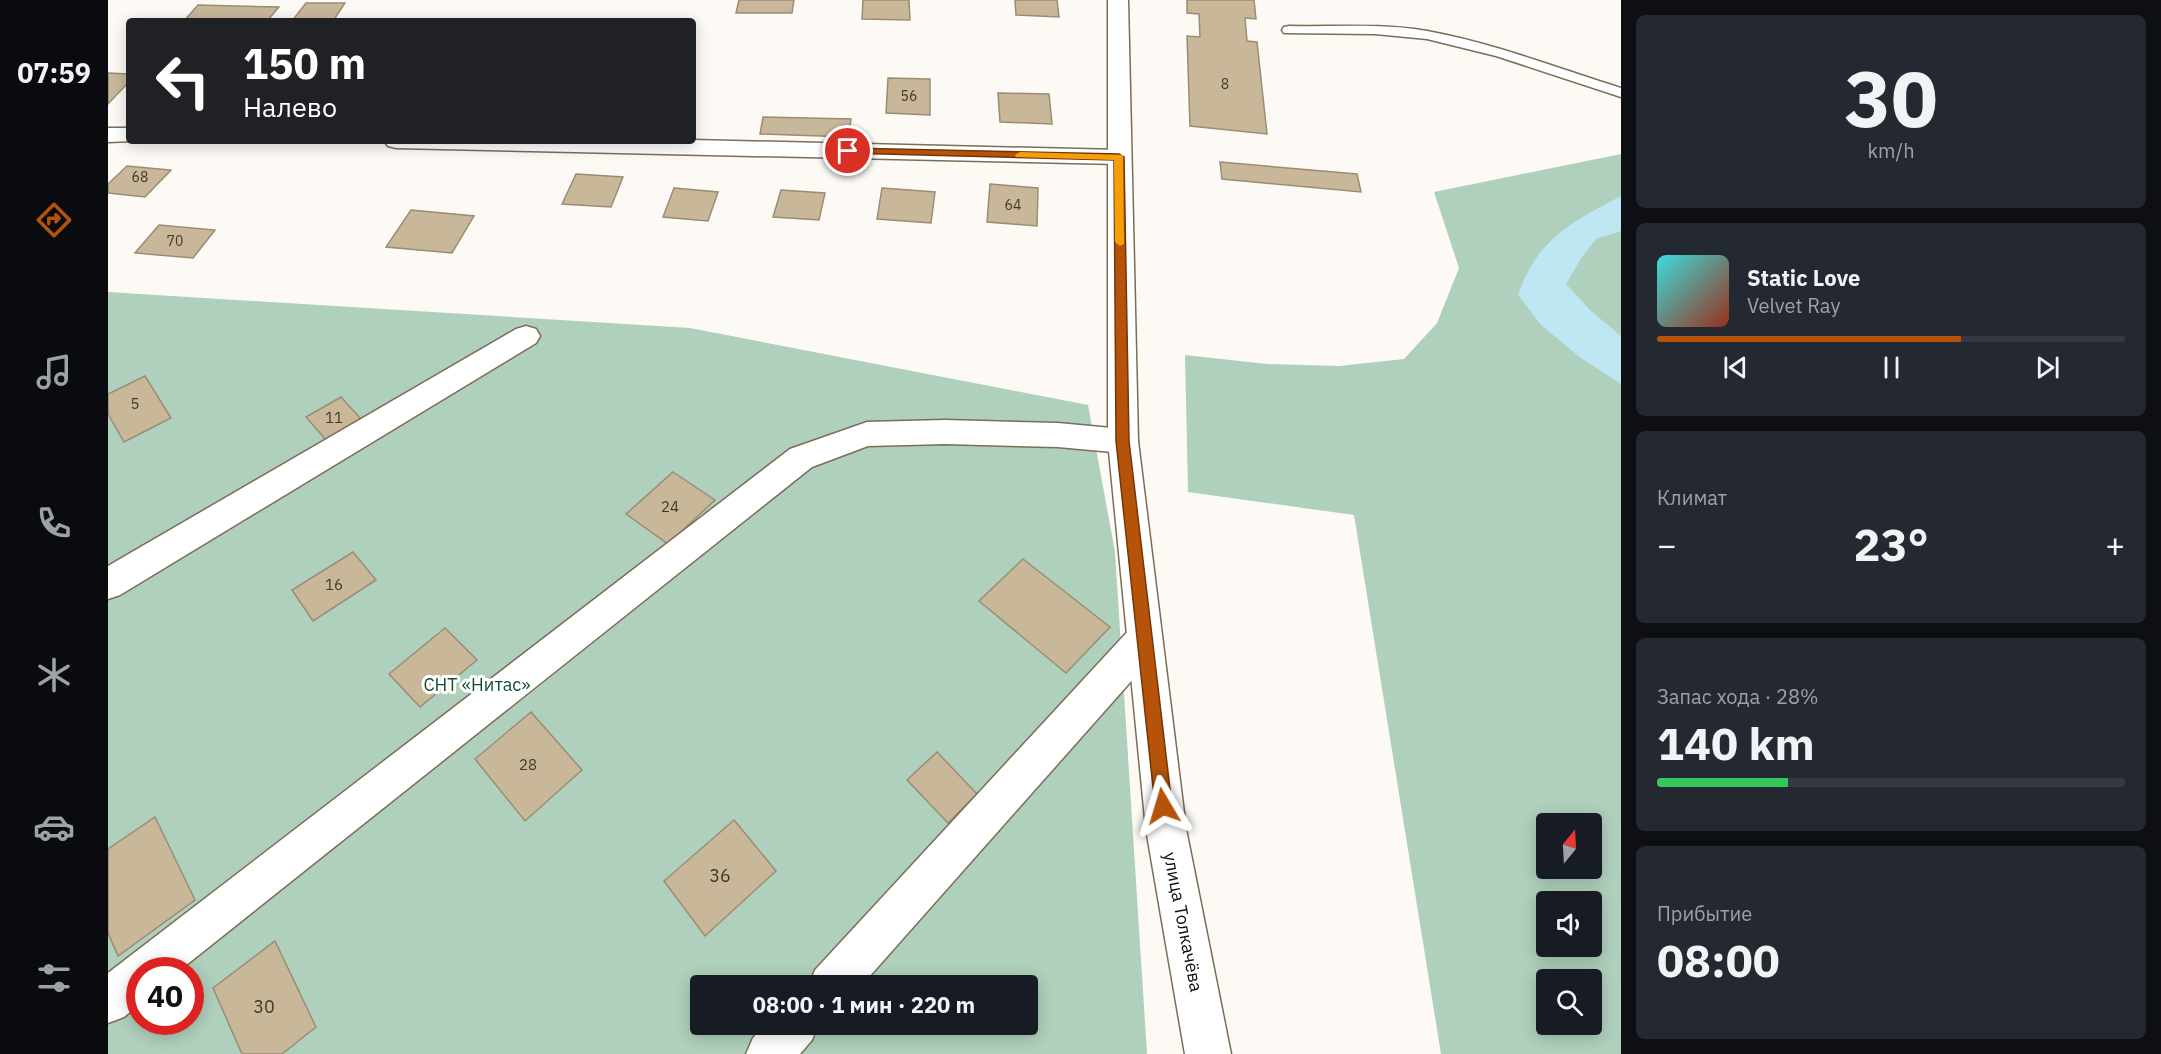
<!DOCTYPE html>
<html lang="ru">
<meta charset="utf-8">
<style>
:root{--surface:#171b24;--page:#242831;--text:#f1f3f6;--muted:#9ea1a6;--line:#363941;--accent:#b45309}
body{margin:0;font-family:"IBM Plex Sans",sans-serif;background:var(--page);color:var(--text);height:100vh;display:flex;flex-direction:column;font-size:22px;white-space:nowrap}
*{box-sizing:border-box;margin:0}
p{font-size:20px;color:var(--muted)}
.icon{flex:none;width:33px;height:33px;fill:none;stroke:currentColor;stroke-width:2;stroke-linecap:round;stroke-linejoin:round}
.map{position:relative;flex:1;overflow:hidden}
.sheet{display:flex;flex-direction:column;gap:15px;padding:15px;background:#0d0f14;width:540px}
.sheet>*{flex:none}
.top-card{position:absolute;left:18px;top:18px;width:570px;height:126px;border-radius:6px;box-shadow:0 3px 15px #0003;background:#202124;color:#fff;overflow:hidden}
.needle{width:39px;rotate:18deg}
.controls{position:absolute;left:1428px;top:813px;display:grid;gap:12px}
.controls a{display:grid;place-items:center;width:66px;height:66px;border-radius:6px;background:var(--surface);box-shadow:0 3px 15px #0003;font-size:30px}
.speed{position:absolute;left:18px;top:957px;display:flex;gap:12px;font-size:30px;font-weight:700;text-align:center}
.speed>*{display:grid;place-content:center;width:78px;height:78px;border-radius:50%;background:var(--surface);box-shadow:0 3px 15px #0003;line-height:1}
.speed .limit{border:9px solid #d22;background:#fff;color:#111}
.pin{position:absolute;display:grid;place-items:center;width:51px;height:51px;color:#fff;margin:-26px;border:3px solid #fff;border-radius:50%;box-shadow:0 2px 6px #0007}
.me{position:absolute;width:66px;margin:-33px;rotate:353deg;stroke-linejoin:round;filter:drop-shadow(0 0 4px #0008)}
.turn{display:flex;align-items:center;gap:21px;height:126px;padding:0 18px;font-size:27px}
.turn .icon{width:78px;height:78px;stroke-width:2.5}
.turn b{display:block;font-size:42px;line-height:51px}
.big{font-size:45px;font-weight:700;line-height:1.1}
.sheet .card{flex:1;display:flex;flex-direction:column;justify-content:center;gap:9px;min-width:0;padding:0 21px;border-radius:9px;background:var(--page)}
.sheet .dial{align-items:center;gap:0}
.dial b{font-size:78px;line-height:1}
.song{display:flex;align-items:center;gap:18px}
.cover{width:72px;height:72px;border-radius:9px;background:linear-gradient(135deg,hsl(180 70% 55%),hsl(10 70% 35%))}
.played{height:6px;border-radius:3px;background:linear-gradient(90deg,var(--accent) 65%,var(--line) 65%)}
.keys{display:flex;justify-content:space-around;direction:ltr}
.heat{display:flex;justify-content:space-between;align-items:center;font-size:33px;direction:ltr}
.charge{height:9px;border-radius:4px;background:linear-gradient(90deg,#34c759 28%,var(--line) 0)}
.trip{position:absolute;left:582px;top:975px;width:348px;height:60px;border-radius:6px;background:var(--surface);box-shadow:0 3px 15px #0003;font-weight:700;line-height:60px;text-align:center}
main{display:flex;flex:1;min-height:0}
.menu{display:flex;flex-direction:column;width:108px;justify-content:space-around;align-items:center;background:#090b0e;color:var(--muted)}
.menu .icon{width:42px;height:42px}
.menu .active{color:var(--accent)}
.menu b{font-size:27px;color:var(--text)}
.map>svg:first-child{display:block}
.green{fill:#afd0bc;fill-rule:evenodd}
.water{fill:#bfe7f3}
.building{fill:#c9b799;stroke:#9a8c75;stroke-width:1.5}
.lines{fill:none;stroke-linecap:round;stroke-linejoin:round}
.service-casing{stroke:#7b6d57;stroke-width:3}
.minor-casing{stroke:#7b6d57;stroke-width:3}
.tertiary-casing{stroke:#7b6d57;stroke-width:3}
.service{fill:#fff;fill-rule:evenodd}
.minor{fill:#fff;fill-rule:evenodd}
.tertiary{fill:#fff;fill-rule:evenodd}
.route{fill:#b45309;stroke:#753606;stroke-width:1.5}
.slow{fill:#f59e0b}
.labels{text-anchor:middle;stroke-width:6;stroke-linejoin:round;paint-order:stroke}
.far-number-label{font-size:14px;fill:#40382b}
.number-label{font-size:15px;fill:#40382b}
.park-label{font-size:18px;fill:#134d32;stroke:#fff}
.near-number-label{font-size:18px;fill:#40382b}
.street-label{font-size:18px;fill:#120d06;stroke:#fff}
</style>
<main>
<nav class="menu">
<b>07:59</b>
<svg class="icon active" aria-label="directions" viewBox="0 0 24 24"><path d="M12 3l9 9-9 9-9-9zM9 14v-3h6M13 9l2 2-2 2"/></svg>
<svg class="icon" aria-label="music" viewBox="0 0 24 24"><path d="M9 18V5l10-2v13"/><circle cx="6" cy="18" r="3"/><circle cx="16" cy="16" r="3"/></svg>
<svg class="icon" aria-label="phone" viewBox="0 0 24 24"><path d="M5 4h4l2 5-3 2q2 4 5 5l2-3 5 2v4C11 20 4 13 5 4z"/></svg>
<svg class="icon" aria-label="climate" viewBox="0 0 24 24"><path d="M12 3v18M4 7l16 10M4 17L20 7"/></svg>
<svg class="icon" aria-label="car" viewBox="0 0 24 24"><path d="M5 17H2v-5l4-1 3-4h7l3 4 3 1v5h-3M9 17h6M6 11h13"/><circle cx="7" cy="17" r="2"/><circle cx="17" cy="17" r="2"/></svg>
<svg class="icon" aria-label="filters" viewBox="0 0 24 24"><path d="M4 7h16M4 17h16"/><circle cx="9" cy="7" r="2"/><circle cx="15" cy="17" r="2"/></svg>
</nav>
<div class="map">
<svg width="1513" height="1054" viewBox="0 0 1513 1054">
<rect width="100%" height="100%" fill="#fdfaf5"/>
<!-- green -->
<g class="green">
<path d="M1513,154v900h-180l-87,-539 -166,-23 -3,-137 82,9 72,2 65,-7 33,-36 22,-55 -25,-76zM1438,824h46v44h-46zM1438,902h46v44h-46zM1438,980h46v44h-46z"/>
<path d="M0,292l582,36 398,77 27,147 32,502h-1039zM32,970h50v52h-50zM592,986h328v38h-328z"/>
</g>
<!-- water -->
<path class="water" d="M1513,196v35l-25,8 -14,18 -16,27 25,27 30,25v48l-40,-26 -40,-33 -23,-30c19,-56 54,-73 103,-99z"/>
<!-- building -->
<g class="building">
<path d="M631,0h55l-2,13h-56z"/>
<path d="M755,0h46l1,20 -48,-1z"/>
<path d="M907,0h42l2,17 -43,-2z"/>
<path d="M1079,0h67l2,19 -11,-1 2,23 10,1 10,92 -77,-8 -3,-90 13,1 -1,-23 -12,-1z"/>
<path d="M198,3h39l-12,18h-41z"/>
<path d="M90,5l81,2 -12,14h-83z"/>
<path d="M0,73l21,1v8l-21,22z"/>
<path d="M780,78l42,1v36l-44,-2z"/>
<path d="M890,93l51,1 3,30 -52,-2z"/>
<path d="M655,117l88,2 -2,18 -89,-3z"/>
<path d="M1112,162l137,12 4,18 -139,-13z"/>
<path d="M19,166l44,4 -26,27 -37,-4v-9z"/>
<path d="M468,174l47,3 -12,30 -49,-3z"/>
<path d="M882,184l48,4 -1,38 -50,-4z"/>
<path d="M566,188l44,4 -10,29 -45,-4z"/>
<path d="M774,188l53,4 -4,31 -54,-4z"/>
<path d="M673,190l44,3 -6,27 -46,-3z"/>
<path d="M303,210l63,6 -22,37 -66,-6z"/>
<path d="M51,225l56,5 -22,28 -58,-5z"/>
<path d="M37,376l26,42 -47,24 -16,-28v-20z"/>
<path d="M233,397l20,22 -35,21 -20,-23z"/>
<path d="M565,472l42,28 -47,44 -42,-30z"/>
<path d="M245,552l23,28 -63,41 -21,-31z"/>
<path d="M915,559l87,68 -44,46 -87,-72z"/>
<path d="M337,628l32,32 -57,47 -31,-33z"/>
<path d="M423,712l51,58 -57,51 -50,-62z"/>
<path d="M829,752l40,42 -29,29 -41,-43z"/>
<path d="M47,817l40,83 -77,56 -10,-23v-84z"/>
<path d="M626,820l42,51 -71,65 -41,-55z"/>
<path d="M167,941l41,86 -34,27h-40l-29,-66z"/>
</g>
<g class="lines">
<defs>
<path id="service" d="M1181,26c46,1 92,-3 138,5 66,12 130,37 194,57v9l-125,-41 -69,-17 -52,-5 -91,-1 -2,-3 2,-3z"/>
<g id="minor">
<path d="M0,128h21v13h4l-25,1z"/>
<path d="M585,140l426,10 8,2 4,5 -4,5 -8,2 -723,-16 -8,-2 -4,-5z"/>
<path d="M418,326l10,3 4,7 -4,7 -416,252 -12,4v-33l408,-237z"/>
<path d="M837,420l113,3 65,6 11,3 4,9 -4,9 -11,3 -65,-6 -113,-3 -77,2 -56,21 -632,503h-40v34l-16,13 -16,6v-50l682,-524 77,-27z"/>
<path d="M1036,624l13,4 5,12 -5,12 -296,334h-52l6,-16 316,-342z"/>
<path d="M657,1024h53l-6,16 -12,14h-54l7,-16z"/>
</g>
<path id="tertiary" d="M1000,0h20l10,441 48,388 45,225h-46l-39,-225 -38,-388z"/>
</defs>
<!-- service casing -->
<use href="#service" class="service-casing"/>
<!-- minor casing -->
<use href="#minor" class="minor-casing"/>
<!-- tertiary casing -->
<use href="#tertiary" class="tertiary-casing"/>
<!-- service -->
<use href="#service" class="service"/>
<!-- minor -->
<use href="#minor" class="minor"/>
<!-- tertiary -->
<use href="#tertiary" class="tertiary"/>
</g>
<!-- route -->
<path class="route" d="M740,148l271,6 5,3 5,284 43,365 -3,5 -6,3 -6,-3 -2,-5 -39,-365 -2,-281 -270,-7v-4z"/>
<!-- slow -->
<path class="slow" d="M912,152l103,3 1,89 -4,2 -5,-4 -1,-82 -98,-3 -1,-2z"/>
<g class="labels">
<!-- far-number labels -->
<g class="far-number-label">
<text x="1117" y="89">8</text>
<text x="801" y="101">56</text>
<text x="32" y="182">68</text>
<text x="905" y="210">64</text>
<text x="67" y="246">70</text>
</g>
<!-- number labels -->
<g class="number-label">
<text x="27" y="409">5</text>
<text x="226" y="423">11</text>
<text x="562" y="512">24</text>
<text x="226" y="590">16</text>
<text x="420" y="770">28</text>
</g>
<!-- park labels -->
<g class="park-label">
<text x="369" y="691">СНТ «Нитас»</text>
</g>
<!-- near-number labels -->
<g class="near-number-label">
<text x="612" y="882">36</text>
<text x="156" y="1013">30</text>
</g>
<!-- street labels -->
<g class="street-label">
<text transform="translate(1075 922) rotate(79)" y="6">улица Толкачёва</text>
</g>
</g>
</svg>
<div class="controls">
<a><svg class="needle" viewBox="-14 -14 28 28"><path d="M0-13l5 13h-10z" fill="#e53935"/><path d="M0 13l5-13h-10z" fill="#9ea1a6"/></svg></a>
<a><svg class="icon" aria-label="sound" viewBox="0 0 24 24"><path d="M4 9h4l5-4v14l-5-4H4zM17 9q2 3 0 6"/></svg></a>
<a><svg class="icon" aria-label="search" viewBox="0 0 24 24"><circle cx="10" cy="10" r="6"/><path d="M15 15l6 6"/></svg></a>
</div>
<div class="speed"><div class="limit">40</div></div>
<div class="pin" style="left:740px;top:151px;background:#d93025"><svg class="icon" aria-label="arrive" viewBox="0 0 24 24"><path d="M6 21V4h12l-3 4 3 4H6"/></svg></div>
<svg class="me" style="left:1055px;top:806px" viewBox="-20 -20 40 40"><path d="M0-17L14 15 0 8-14 15z" fill="#b45309" stroke="#fff" stroke-width="4"/></svg>
<div class="trip">08:00 · 1 мин · 220 m</div>
<div class="top-card">
<div class="turn"><svg class="icon" aria-label="left" viewBox="0 0 24 24"><path d="M17 20v-9H6M10 6l-5 5 5 5"/></svg><div><b>150 m</b>Налево</div></div>
</div>
</div>
<section class="sheet">
<div class="card dial"><b>30</b><p>km/h</p></div>
<div class="card">
<div class="song"><i class="cover"></i><div><b>Static Love</b><p>Velvet Ray</p></div></div>
<div class="played"></div>
<div class="keys"><svg class="icon" aria-label="previous" viewBox="0 0 24 24"><path d="M18 5L8 12l10 7zM5 5v14"/></svg><svg class="icon" aria-label="pause" viewBox="0 0 24 24"><path d="M8 5v14M16 5v14"/></svg><svg class="icon" aria-label="next" viewBox="0 0 24 24"><path d="M6 5l10 7-10 7zM19 5v14"/></svg></div>
</div>
<div class="card"><p>Климат</p>
<div class="heat"><a>−</a><b class="big">23°</b><a>+</a></div>
</div>
<div class="card"><p>Запас хода · 28%</p><b class="big">140 km</b><div class="charge"></div></div>
<div class="card"><p>Прибытие</p><b class="big">08:00</b></div>
</section>
</main>
